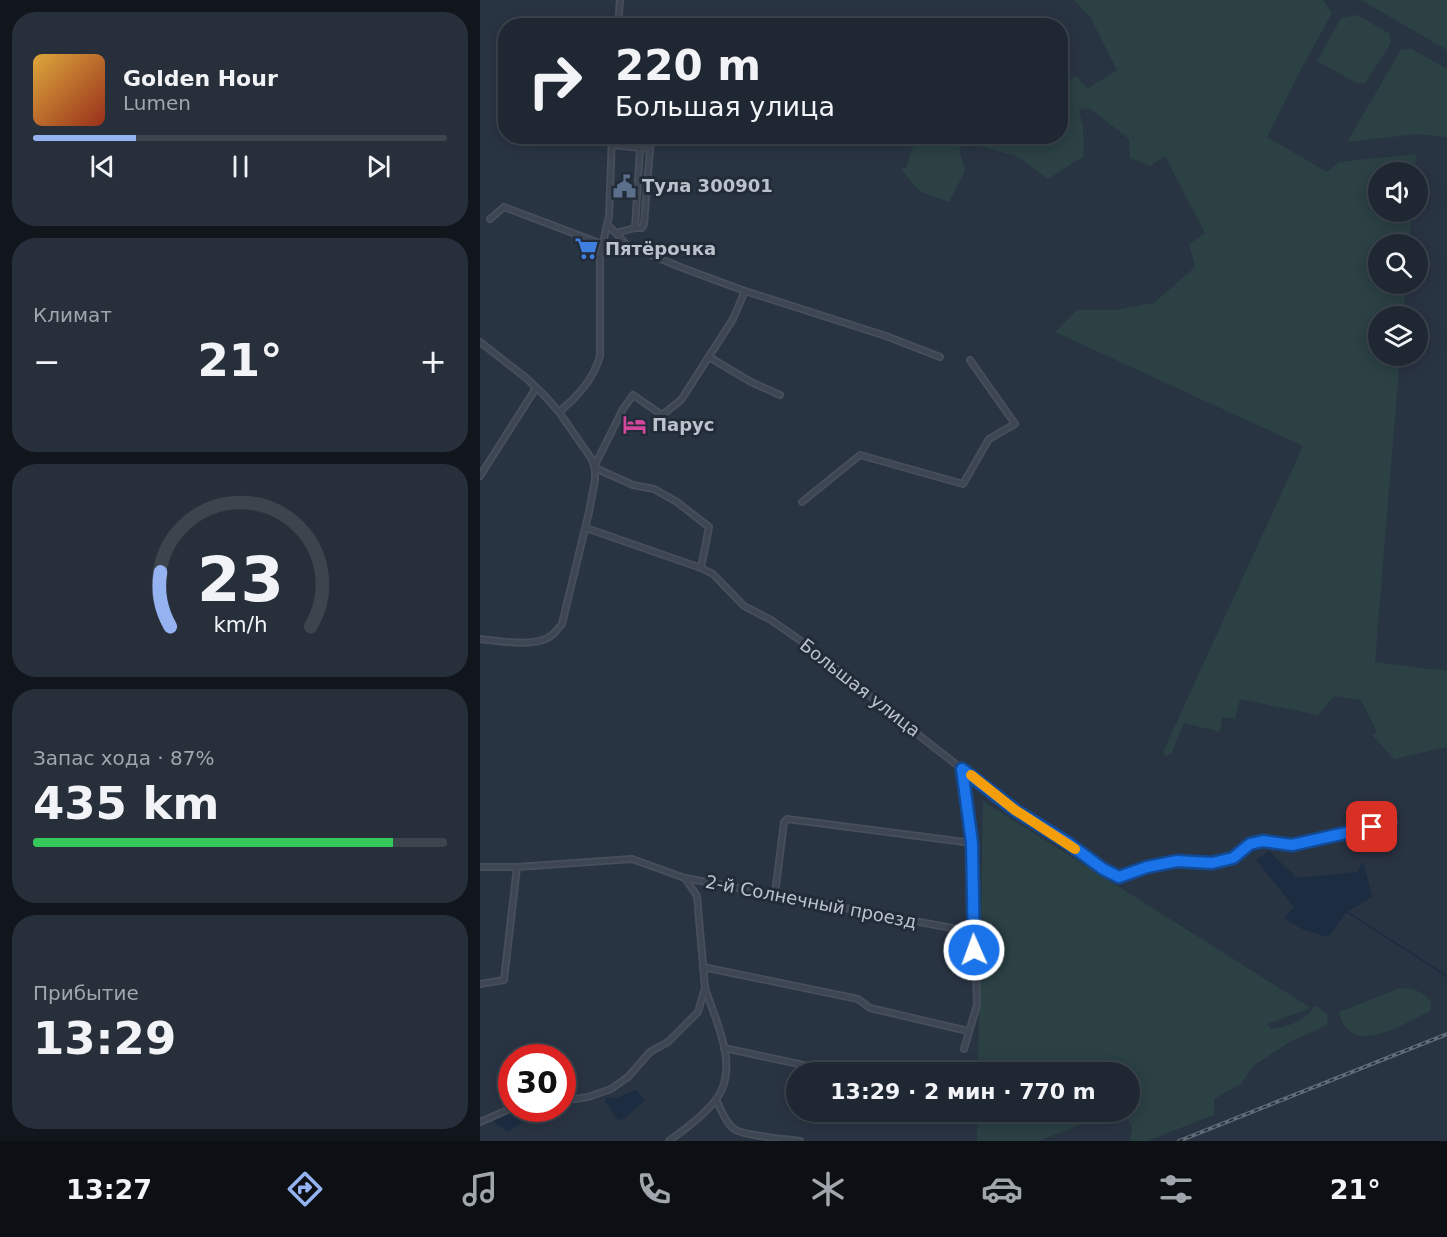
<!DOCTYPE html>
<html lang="ru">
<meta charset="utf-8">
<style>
:root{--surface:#1f2732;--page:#272f3a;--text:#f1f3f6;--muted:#a1a5ac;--line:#3c444d;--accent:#95b2f1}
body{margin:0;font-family:"DejaVu Sans",sans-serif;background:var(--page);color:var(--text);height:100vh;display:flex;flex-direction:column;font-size:22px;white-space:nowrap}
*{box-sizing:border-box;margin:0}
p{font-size:20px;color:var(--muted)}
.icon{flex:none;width:33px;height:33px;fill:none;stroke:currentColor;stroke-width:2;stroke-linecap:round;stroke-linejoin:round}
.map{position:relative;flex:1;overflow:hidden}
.side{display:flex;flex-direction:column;gap:12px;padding:12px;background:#11151c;width:480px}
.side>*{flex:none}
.top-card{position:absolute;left:18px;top:18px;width:570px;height:126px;border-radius:24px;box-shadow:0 3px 15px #0003,0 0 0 2px var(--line);background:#1f2732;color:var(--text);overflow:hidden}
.fabs{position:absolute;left:888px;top:162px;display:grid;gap:12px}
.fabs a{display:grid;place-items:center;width:60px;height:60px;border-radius:50%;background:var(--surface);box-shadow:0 3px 15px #0003,0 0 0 2px var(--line);font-size:30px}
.speed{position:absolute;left:18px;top:1044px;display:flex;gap:12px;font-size:30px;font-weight:700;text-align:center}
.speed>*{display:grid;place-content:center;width:78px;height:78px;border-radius:50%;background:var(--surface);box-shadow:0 3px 15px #0003,0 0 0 2px var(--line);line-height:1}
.speed .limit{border:9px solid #d22;background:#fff;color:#111}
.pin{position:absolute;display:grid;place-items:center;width:51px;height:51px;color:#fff;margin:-26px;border-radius:12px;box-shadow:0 3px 9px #0006}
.me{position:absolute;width:66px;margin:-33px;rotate:358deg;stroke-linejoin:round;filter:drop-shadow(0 0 4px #0008)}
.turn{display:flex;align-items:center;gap:21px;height:126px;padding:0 18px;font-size:27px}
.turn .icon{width:78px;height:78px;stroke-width:2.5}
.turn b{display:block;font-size:42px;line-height:51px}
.big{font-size:45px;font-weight:600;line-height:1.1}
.side .card{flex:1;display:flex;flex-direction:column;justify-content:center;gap:9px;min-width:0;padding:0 21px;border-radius:24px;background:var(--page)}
.side .dial{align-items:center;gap:0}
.dial svg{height:156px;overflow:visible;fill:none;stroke:var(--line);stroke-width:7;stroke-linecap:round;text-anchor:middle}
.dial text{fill:var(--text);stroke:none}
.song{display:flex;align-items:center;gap:18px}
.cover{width:72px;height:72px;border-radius:9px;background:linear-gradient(135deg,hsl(40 70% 55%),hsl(10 70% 35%))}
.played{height:6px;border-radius:3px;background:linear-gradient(90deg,var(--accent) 25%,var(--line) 25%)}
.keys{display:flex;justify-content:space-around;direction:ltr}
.heat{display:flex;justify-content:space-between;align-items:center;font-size:33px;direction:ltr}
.charge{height:9px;border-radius:4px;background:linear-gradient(90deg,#34c759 87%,var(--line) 0)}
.trip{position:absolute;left:306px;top:1062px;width:354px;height:60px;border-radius:30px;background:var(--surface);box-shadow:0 3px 15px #0003,0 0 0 2px var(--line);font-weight:600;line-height:60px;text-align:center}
.menu{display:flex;height:96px;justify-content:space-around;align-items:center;background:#0c1014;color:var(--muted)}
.menu .icon{width:42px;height:42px}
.menu .current{color:var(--accent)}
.menu b{font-size:27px;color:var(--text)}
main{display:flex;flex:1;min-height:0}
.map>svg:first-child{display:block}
.green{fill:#2b4144}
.water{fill:#1c2c41}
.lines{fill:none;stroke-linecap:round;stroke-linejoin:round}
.stream{stroke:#1c2c41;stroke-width:1.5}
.street-casing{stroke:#474f5c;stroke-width:8}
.street{stroke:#3e4653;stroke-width:4.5}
.rail-casing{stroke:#606b79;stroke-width:4}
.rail{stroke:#222b38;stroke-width:1.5;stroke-dasharray:4.5;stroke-linecap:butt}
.route-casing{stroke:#114b97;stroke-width:15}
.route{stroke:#1a73e8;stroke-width:10}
.slow{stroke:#f59e0b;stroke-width:10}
.labels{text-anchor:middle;stroke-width:6;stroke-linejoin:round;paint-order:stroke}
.poi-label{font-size:18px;font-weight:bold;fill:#bbc2cc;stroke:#222b38;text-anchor:start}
.street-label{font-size:18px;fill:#bbc2cc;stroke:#222b38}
</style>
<main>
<section class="side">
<div class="card">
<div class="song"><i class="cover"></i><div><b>Golden Hour</b><p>Lumen</p></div></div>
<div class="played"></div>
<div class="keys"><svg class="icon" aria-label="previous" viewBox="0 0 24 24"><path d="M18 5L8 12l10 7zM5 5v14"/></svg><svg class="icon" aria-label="pause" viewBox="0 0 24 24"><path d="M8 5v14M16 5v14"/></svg><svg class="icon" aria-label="next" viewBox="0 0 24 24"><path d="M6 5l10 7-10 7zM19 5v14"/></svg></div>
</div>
<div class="card"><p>Климат</p>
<div class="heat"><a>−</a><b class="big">21°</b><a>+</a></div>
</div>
<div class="card dial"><svg viewBox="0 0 100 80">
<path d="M14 69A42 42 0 1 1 86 69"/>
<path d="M14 69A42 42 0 0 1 9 41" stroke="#95b2f1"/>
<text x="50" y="56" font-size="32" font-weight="700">23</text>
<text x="50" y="72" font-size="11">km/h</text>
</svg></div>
<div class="card"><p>Запас хода · 87%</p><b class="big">435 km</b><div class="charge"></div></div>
<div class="card"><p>Прибытие</p><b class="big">13:29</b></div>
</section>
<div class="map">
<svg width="967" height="1141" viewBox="0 0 967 1141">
<rect width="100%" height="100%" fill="#293443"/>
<!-- green -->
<g class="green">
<path d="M594,0h249l9,13 -32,58 -33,66 60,35 12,-10 77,-8 -1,18h-37v40h34l-3,32h-31v40h28l-3,32h-25v40h22l-25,306 52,7 20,1v77l-53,12 -22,-24 5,-3 -16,-32 -27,-4 -16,19 -78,-16 -5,20 -13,-2 -2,15 -36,-9 -13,31 -5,2 -3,-4 140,-306 -248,-114 22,-22h38l39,-7 41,-36 -6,-23 16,-11 -40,-77 -15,10 -20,-8 -1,-19 -40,-31 -10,2 4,17 1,29 -36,23 -32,-23 -49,-13 -8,5 6,23 -16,31 -28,-10 -20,-22 6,-4 4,-16 11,-13 138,-1 1,-53 16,-7 10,13 30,-19 -27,-53z"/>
<path d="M881,0h86v50z"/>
<path d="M877,15l33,19 1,9 -26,40h-9l-39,-22 24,-43z"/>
<path d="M932,49l35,20v68l-29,-3 -71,8 54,-92z"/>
<path d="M503,801l328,207 -44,16 4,5c18,-3 33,-7 44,-23l5,2 8,7 -1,10 -39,18 -35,23 -12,18 -27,15v16l-67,26h-17l2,-14 -8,-15h6v-40h-152z"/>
<path d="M920,988c15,1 21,2 31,14l-1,9c-25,12 -81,49 -91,1z"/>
<path d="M497,1112h136l-74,29h-62z"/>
</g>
<!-- water -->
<g class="water">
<path d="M789,851l28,27 60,-6 6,-11 9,36 -25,15 -19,25 -26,-8 -18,-11 10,-11 -38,-47z"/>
<path d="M156,1090l9,10 -21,19 -6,1 -13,-18 2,-5 9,1z"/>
<path d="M39,1109h19l-4,5 -25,17 -11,-5 -4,-5z"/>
</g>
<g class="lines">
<!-- stream -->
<path class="stream" d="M867,912l100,64"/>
<defs>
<g id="street">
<path d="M138,26l2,-26"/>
<path d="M132,145l37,4"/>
<path d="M10,219l14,-12 98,37"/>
<path d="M128,225l20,21 60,24 57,21 141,45 54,21"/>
<path d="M155,228l5,-80"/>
<path d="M136,233l19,-5h7l2,-4 7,-88"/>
<path d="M0,342l45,35 19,18 15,17 32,46 4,10v12l-6,32 -27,112c-3,3 -6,8 -10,11 -15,13 -53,6 -72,4"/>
<path d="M229,357l42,25 29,13"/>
<path d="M79,412c19,-16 34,-32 41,-56v-100l9,-40 3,-80"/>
<path d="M114,467l29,-58 10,-14 29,20 19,-15 52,-81 12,-28"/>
<path d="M115,468l38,17 21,4 23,13 32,25 -8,41"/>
<path d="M0,476l56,-88"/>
<path d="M322,502l58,-47 103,29 26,-45 26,-15 -45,-64"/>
<path d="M106,528l115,40 12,6 31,32 27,14 33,23c84,67 167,138 258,196 19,13 36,28 57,38l28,-10 30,-6 35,2 21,-5 17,-14 13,-3 29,4 102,-23"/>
<path d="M482,769l10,74 5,162 -13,44"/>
<path d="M0,867h37l115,-8 53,19 12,18 8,92 -7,24 -30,30 -18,10 -22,25 -17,12 -23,8 -26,4"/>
<path d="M205,878l288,54"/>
<path d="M295,894l9,-72 3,-3 185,24"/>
<path d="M223,967l155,32 12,9 98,23"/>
<path d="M0,984l24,-4 13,-113"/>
<path d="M244,1048l112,24"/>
<path d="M236,1100c5,9 9,22 18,29 10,7 52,10 66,12"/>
<path d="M0,1122l32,-14"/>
<path d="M189,1141c16,-12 34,-25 46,-40 26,-32 1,-79 -10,-113"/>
</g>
</defs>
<!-- street casing -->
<use href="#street" class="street-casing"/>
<!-- street -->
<use href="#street" class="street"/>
<defs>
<path id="rail" d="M699,1141l268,-107"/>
</defs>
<!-- rail casing -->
<use href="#rail" class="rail-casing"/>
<!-- rail -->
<use href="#rail" class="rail"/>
</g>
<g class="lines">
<defs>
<path id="route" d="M494,950l-2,-107 -10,-74 53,41 53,33 35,26 16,8 28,-10 30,-6 35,2 21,-5 17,-14 13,-3 29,4 80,-18"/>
</defs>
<!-- route casing -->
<use href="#route" class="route-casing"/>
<!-- route -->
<use href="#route" class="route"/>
<!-- slow -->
<path class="slow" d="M491,775l44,35 60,39"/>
</g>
<!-- icons -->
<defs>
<symbol id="civic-bare" viewBox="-9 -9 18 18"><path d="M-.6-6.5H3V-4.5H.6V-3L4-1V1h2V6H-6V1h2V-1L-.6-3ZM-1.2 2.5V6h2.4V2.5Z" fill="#5c6f8a" stroke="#222b38" stroke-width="2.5" paint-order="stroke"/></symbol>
<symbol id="supermarket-bare" viewBox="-9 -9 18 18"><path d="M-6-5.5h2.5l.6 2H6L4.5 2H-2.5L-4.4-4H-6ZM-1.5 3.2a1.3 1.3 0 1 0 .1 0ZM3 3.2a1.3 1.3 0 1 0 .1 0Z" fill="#3f7fe0" stroke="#222b38" stroke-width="2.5" paint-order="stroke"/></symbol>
<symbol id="hotel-bare" viewBox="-9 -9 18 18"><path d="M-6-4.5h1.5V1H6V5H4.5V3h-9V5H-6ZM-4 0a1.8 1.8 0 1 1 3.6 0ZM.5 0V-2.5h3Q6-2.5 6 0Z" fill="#d1479c" stroke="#222b38" stroke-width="2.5" paint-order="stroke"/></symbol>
</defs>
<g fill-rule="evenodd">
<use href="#civic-bare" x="128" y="170" width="33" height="33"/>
<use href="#supermarket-bare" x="90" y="232" width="33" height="33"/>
<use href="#hotel-bare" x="138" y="408" width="33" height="33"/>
</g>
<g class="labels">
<!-- poi labels -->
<g class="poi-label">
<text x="162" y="192">Тула 300901</text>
<text x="125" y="255">Пятёрочка</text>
<text x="172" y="431">Парус</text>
</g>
<!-- street labels -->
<g class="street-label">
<text transform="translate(380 688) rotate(38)" y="6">Большая улица</text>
<text transform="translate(331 902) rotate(11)" y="6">2-й Солнечный проезд</text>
</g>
</g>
</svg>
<div class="fabs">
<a><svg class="icon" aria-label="sound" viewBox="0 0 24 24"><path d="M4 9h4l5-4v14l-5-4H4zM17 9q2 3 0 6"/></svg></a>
<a><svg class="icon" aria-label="search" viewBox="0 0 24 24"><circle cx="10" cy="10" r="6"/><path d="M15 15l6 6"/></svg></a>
<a><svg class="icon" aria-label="layers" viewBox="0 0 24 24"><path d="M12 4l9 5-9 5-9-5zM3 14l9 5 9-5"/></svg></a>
</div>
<div class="speed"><div class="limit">30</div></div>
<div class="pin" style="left:892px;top:827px;background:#d93025"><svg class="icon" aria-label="arrive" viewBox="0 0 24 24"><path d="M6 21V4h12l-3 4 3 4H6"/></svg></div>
<svg class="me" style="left:494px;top:950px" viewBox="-20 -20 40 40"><circle r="17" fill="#1a73e8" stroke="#fff" stroke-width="3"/><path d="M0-11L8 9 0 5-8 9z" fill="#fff"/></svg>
<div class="trip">13:29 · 2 мин · 770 m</div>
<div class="top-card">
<div class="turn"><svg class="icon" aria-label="right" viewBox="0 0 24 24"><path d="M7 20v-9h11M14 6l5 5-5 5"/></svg><div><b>220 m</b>Большая улица</div></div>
</div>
</div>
</main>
<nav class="menu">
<b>13:27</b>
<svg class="icon current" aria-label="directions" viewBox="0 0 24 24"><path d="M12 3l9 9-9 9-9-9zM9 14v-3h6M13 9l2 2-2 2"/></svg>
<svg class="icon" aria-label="music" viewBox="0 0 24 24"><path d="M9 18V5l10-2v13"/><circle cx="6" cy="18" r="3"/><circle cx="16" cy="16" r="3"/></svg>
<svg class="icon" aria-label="phone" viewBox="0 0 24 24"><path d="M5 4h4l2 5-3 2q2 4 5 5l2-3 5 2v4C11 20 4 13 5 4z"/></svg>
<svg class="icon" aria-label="climate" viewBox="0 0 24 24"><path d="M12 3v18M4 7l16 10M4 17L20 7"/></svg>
<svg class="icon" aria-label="car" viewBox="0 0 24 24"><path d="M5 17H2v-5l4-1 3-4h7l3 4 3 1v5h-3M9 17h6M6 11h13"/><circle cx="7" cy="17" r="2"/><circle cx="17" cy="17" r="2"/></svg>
<svg class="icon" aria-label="filters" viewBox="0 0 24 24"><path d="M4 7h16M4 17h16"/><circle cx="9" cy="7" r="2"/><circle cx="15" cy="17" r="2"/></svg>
<b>21°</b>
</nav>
